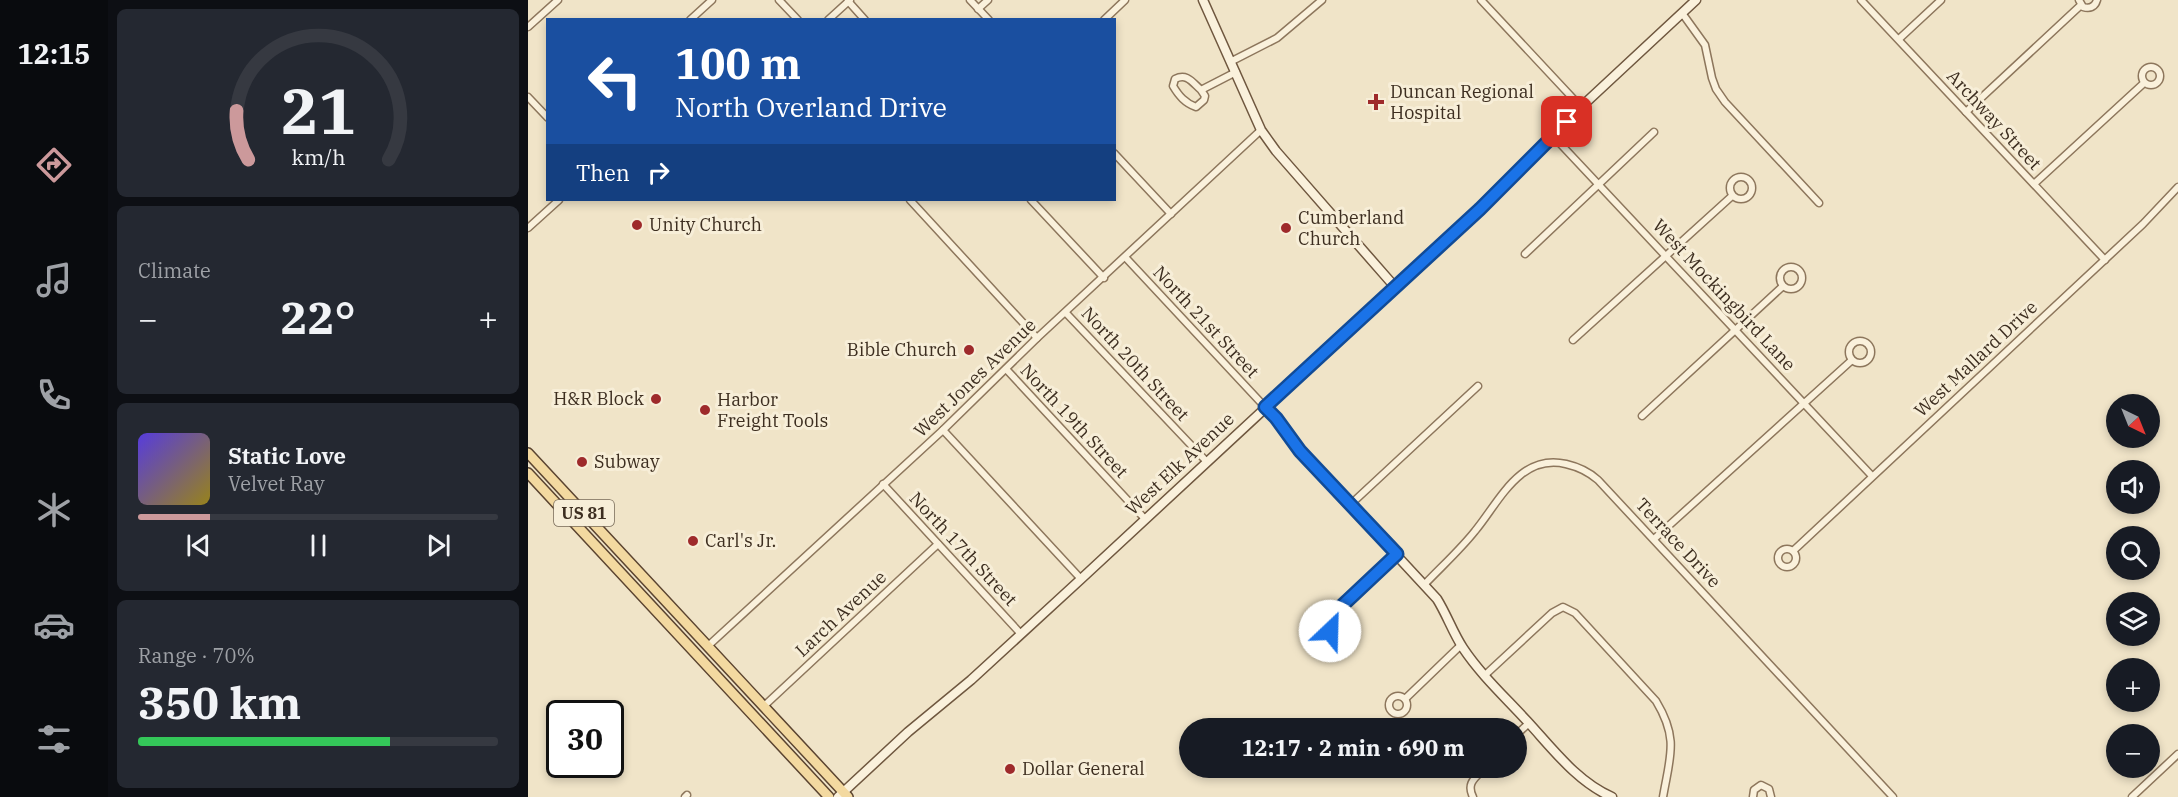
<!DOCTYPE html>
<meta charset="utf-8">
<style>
:root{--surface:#171b24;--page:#242831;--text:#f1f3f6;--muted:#9ea1a6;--line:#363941;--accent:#cc999b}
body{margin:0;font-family:"IBM Plex Serif",serif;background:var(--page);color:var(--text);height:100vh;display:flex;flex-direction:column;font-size:22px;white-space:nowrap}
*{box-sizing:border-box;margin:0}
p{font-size:20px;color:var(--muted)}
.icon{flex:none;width:33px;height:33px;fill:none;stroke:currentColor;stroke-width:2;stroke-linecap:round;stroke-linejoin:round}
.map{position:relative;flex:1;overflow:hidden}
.sheet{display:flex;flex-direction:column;gap:9px;padding:9px;background:#0d0f14;width:420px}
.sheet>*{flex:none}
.top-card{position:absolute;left:18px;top:18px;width:570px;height:183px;border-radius:0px;box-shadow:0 3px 9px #0003;background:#1a4fa0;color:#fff;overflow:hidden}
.needle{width:39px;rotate:137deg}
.controls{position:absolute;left:1578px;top:394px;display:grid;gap:12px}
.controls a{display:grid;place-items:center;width:54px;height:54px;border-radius:50%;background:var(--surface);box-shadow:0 3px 9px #0003;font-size:30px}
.speed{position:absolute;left:18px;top:700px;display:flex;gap:12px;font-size:30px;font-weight:700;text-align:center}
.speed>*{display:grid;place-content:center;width:78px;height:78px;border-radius:50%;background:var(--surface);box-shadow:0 3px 9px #0003;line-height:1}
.speed .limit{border:3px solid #111;border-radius:9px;background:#fff;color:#111}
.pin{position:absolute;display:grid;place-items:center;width:51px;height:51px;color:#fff;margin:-26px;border-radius:12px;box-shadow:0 3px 9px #0006}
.me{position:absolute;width:66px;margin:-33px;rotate:24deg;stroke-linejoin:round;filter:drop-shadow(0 0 4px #0008)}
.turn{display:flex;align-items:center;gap:21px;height:126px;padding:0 30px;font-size:27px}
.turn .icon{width:78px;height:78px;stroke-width:2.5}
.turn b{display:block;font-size:42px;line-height:51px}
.then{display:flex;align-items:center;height:57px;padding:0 30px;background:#0003;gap:12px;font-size:22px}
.big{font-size:45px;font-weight:800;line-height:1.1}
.sheet .widget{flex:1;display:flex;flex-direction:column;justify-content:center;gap:9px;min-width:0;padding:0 21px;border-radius:9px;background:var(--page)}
.sheet .dial{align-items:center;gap:0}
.dial svg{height:156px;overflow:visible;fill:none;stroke:var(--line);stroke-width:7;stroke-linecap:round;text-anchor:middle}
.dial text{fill:var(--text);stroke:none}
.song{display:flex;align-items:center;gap:18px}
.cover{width:72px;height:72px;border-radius:9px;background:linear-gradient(135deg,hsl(250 70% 55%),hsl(50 70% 35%))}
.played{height:6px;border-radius:3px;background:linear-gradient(90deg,var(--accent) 20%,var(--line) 20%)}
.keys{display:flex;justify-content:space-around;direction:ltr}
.heat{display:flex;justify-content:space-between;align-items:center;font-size:33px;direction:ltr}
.charge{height:9px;border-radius:4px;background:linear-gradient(90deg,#34c759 70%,var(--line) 0)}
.trip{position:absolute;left:651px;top:718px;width:348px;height:60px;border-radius:30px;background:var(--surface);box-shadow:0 3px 9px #0003;font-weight:800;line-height:60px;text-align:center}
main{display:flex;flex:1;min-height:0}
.tabs{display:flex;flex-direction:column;width:108px;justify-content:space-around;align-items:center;background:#090b0e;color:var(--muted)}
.tabs .icon{width:42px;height:42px}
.tabs .active{color:var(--accent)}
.tabs b{font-size:27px;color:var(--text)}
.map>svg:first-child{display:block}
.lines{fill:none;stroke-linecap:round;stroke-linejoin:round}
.street-casing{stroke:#8d765c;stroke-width:9}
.secondary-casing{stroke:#6f573f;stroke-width:11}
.primary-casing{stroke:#5b4430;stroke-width:12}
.street{stroke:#faf1dc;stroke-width:6}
.secondary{stroke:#faf1dc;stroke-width:8}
.primary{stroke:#f3d9a0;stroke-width:9}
.route-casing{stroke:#114b97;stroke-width:15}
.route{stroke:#1a73e8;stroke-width:10}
.poi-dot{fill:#9e2a2b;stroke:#f7eed8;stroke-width:2}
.labels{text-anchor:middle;stroke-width:6;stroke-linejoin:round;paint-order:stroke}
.shield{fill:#f7eed8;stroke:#756857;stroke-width:1.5}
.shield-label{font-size:16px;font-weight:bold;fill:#3d2e20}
.poi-label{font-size:18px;fill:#3d2e20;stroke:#f7eed8;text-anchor:start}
.street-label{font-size:18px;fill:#3d2e20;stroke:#f7eed8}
</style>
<main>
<nav class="tabs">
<b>12:15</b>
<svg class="icon active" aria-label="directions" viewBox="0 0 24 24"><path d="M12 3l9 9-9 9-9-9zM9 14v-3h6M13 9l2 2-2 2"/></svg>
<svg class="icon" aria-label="music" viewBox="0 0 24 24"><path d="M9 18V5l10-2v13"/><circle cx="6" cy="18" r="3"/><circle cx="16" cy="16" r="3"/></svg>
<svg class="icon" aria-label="phone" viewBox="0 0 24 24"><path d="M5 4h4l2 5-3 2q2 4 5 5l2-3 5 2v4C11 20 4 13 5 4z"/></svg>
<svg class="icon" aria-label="climate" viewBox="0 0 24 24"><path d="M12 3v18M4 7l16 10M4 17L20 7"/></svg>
<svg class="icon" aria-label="car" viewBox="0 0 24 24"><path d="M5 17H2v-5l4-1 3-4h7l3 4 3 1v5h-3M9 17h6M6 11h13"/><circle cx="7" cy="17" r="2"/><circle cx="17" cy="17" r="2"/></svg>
<svg class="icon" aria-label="filters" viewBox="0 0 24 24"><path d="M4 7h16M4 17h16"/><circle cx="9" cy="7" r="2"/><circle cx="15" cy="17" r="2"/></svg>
</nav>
<section class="sheet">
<div class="widget dial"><svg viewBox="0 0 100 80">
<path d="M14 69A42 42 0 1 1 86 69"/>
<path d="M14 69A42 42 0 0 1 8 44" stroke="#cc999b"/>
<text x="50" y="56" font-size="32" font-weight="700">21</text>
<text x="50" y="72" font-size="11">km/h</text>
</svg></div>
<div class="widget"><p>Climate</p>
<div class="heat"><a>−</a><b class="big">22°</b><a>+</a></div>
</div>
<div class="widget">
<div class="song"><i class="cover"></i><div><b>Static Love</b><p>Velvet Ray</p></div></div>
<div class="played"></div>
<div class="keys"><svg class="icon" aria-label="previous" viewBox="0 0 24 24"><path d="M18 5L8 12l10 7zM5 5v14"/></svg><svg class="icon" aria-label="pause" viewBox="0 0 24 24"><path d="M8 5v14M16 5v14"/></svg><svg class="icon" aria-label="next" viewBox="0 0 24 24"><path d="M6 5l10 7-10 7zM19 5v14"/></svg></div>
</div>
<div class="widget"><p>Range · 70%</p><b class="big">350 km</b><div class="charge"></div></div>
</section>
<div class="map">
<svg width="1650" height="797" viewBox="0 0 1650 797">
<rect width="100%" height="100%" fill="#f0e4c8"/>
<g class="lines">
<defs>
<g id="street">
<path d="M251,0l19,20"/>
<path d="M442,0l19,20"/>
<path d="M953,0l100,107"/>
<path d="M1333,0l244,260"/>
<path d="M1551,0l4,7c7,2 12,0 14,-7"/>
<path d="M320,1l17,19"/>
<path d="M450,9l10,-9"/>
<path d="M1154,13l23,32 7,33 4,11 9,13 94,101"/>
<path d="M162,20l22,-20"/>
<path d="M300,20l22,-20"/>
<path d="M576,20l21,-20"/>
<path d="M0,27l30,-27"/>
<path d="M1371,39l42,-39"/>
<path d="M704,61l45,-23 45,-38"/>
<circle cx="1623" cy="76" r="9"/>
<path d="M673,90l4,6 -1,4 -8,7c-11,-4 -17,-11 -23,-21l2,-7c12,-6 17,3 26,11l35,-18"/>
<path d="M0,97l20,21"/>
<path d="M1438,112l115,-107"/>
<path d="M1025,136l319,340"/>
<path d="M586,153l57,61"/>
<circle cx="1213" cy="188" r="11"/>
<path d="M1506,184l110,-101"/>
<path d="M382,200l127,138"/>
<path d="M503,200l73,78"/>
<path d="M0,228l31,-28"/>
<path d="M997,254l129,-122"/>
<path d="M598,258l139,149"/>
<circle cx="1263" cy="278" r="11"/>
<path d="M538,313l141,149"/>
<path d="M1045,340l159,-144"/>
<circle cx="1332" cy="352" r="11"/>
<path d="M478,369l139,150"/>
<path d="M1114,416l141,-130"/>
<path d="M415,430l138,149"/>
<path d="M355,484l138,150"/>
<path d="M823,504l127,-118"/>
<path d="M1126,539l198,-179"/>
<circle cx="1259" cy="558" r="9"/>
<path d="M1265,551l350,-327 35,-37"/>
<path d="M896,585c17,-18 36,-35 51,-54 24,-29 45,-78 91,-67 13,3 22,7 32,16l295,317"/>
<circle cx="796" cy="624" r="9"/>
<path d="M802,617l67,-63"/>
<path d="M180,646l235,-216 94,-92 224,-208"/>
<path d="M956,676l68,-63 11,-6 12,6 81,88c23,38 14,55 7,96"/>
<circle cx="870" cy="705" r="9"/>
<path d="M877,699l56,-54"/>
<path d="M236,706l174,-162"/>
<path d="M988,735l13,-12"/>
<path d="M157,797l2,-2"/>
<path d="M945,797c-7,-14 2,-19 12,-29"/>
<path d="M1225,797l1,-7 7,-5 8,4 2,8"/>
<path d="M1604,797l46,-43"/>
</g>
<g id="secondary">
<path d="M675,0l58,130 15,21 119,136"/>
<path d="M737,407l12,11 23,33 137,148c10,16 16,34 26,49 18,27 42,49 64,73 25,27 50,61 85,76"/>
<path d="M310,797l70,-65 63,-52 110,-101 399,-370 101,-102 115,-107"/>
</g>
<g id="primary">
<path d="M0,453l320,344"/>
<path d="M0,473l301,324"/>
</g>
</defs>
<!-- street casing -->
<use href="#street" class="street-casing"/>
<!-- secondary casing -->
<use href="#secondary" class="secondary-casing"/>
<!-- primary casing -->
<use href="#primary" class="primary-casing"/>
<!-- street -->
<use href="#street" class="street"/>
<!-- secondary -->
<use href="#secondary" class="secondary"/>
<!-- primary -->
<use href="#primary" class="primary"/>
</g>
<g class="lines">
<defs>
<path id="route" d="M802,631l3,-5 -3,-9 67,-63 -97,-103 -24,-33 -11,-11 215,-198 87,-87"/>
</defs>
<!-- route casing -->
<use href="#route" class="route-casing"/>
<!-- route -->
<use href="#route" class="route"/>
</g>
<!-- markers -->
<g class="poi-dot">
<path d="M845 93h6v6h6v6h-6v6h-6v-6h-6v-6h6z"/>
<circle cx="109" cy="225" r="6"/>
<circle cx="758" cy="228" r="6"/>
<circle cx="441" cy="350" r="6"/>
<circle cx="128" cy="399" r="6"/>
<circle cx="177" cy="410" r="6"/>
<circle cx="54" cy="462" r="6"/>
<circle cx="165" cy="541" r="6"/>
<circle cx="482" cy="769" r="6"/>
</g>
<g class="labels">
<!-- shield labels -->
<rect class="shield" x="26" y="500" width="60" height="26" rx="4.5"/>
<g class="shield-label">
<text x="56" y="519">US 81</text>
</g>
<!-- poi labels -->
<g class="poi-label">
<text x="862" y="98">Duncan Regional<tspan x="862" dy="21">Hospital</tspan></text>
<text x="770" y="224">Cumberland<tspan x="770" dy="21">Church</tspan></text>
<text x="121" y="231">Unity Church</text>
<text x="429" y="356" text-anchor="end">Bible Church</text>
<text x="116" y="405" text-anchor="end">H&amp;R Block</text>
<text x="189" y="406">Harbor<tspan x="189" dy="21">Freight Tools</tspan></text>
<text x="66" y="468">Subway</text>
<text x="177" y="547">Carl's Jr.</text>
<text x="494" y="775">Dollar General</text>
</g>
<!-- street labels -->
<g class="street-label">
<text transform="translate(1466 120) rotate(47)" y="6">Archway Street</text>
<text transform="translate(1196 295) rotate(47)" y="6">West Mockingbird Lane</text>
<text transform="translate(678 322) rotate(47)" y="6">North 21st Street</text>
<text transform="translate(1448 359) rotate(-43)" y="6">West Mallard Drive</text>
<text transform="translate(607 364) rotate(47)" y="6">North 20th Street</text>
<text transform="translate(447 378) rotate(-44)" y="6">West Jones Avenue</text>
<text transform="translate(546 421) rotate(47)" y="6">North 19th Street</text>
<text transform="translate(652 464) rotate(-43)" y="6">West Elk Avenue</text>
<text transform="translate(1150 543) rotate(47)" y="6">Terrace Drive</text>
<text transform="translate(435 549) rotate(47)" y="6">North 17th Street</text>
<text transform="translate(313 614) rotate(-43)" y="6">Larch Avenue</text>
</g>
</g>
</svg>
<div class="controls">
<a><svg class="needle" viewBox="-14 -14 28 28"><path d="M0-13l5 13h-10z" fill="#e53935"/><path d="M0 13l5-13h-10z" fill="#9ea1a6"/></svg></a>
<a><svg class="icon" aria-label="sound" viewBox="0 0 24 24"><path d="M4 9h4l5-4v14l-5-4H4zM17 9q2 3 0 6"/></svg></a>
<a><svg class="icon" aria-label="search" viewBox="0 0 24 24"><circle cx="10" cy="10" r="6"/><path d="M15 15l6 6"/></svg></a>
<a><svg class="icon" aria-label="layers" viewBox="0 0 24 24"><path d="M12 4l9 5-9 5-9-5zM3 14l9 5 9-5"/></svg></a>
<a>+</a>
<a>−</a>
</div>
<div class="speed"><div class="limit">30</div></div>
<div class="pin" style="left:1039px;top:122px;background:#d93025"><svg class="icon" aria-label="arrive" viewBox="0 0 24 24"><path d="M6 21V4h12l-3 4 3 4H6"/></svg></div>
<svg class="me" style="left:802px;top:631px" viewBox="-20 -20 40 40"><circle r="19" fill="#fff"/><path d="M0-13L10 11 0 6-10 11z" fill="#1a73e8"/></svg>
<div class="trip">12:17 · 2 min · 690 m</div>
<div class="top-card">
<div class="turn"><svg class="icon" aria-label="left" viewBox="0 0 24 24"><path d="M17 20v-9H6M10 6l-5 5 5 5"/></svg><div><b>100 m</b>North Overland Drive</div></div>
<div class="then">Then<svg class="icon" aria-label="right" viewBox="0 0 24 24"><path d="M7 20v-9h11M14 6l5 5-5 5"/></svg></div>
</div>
</div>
</main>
